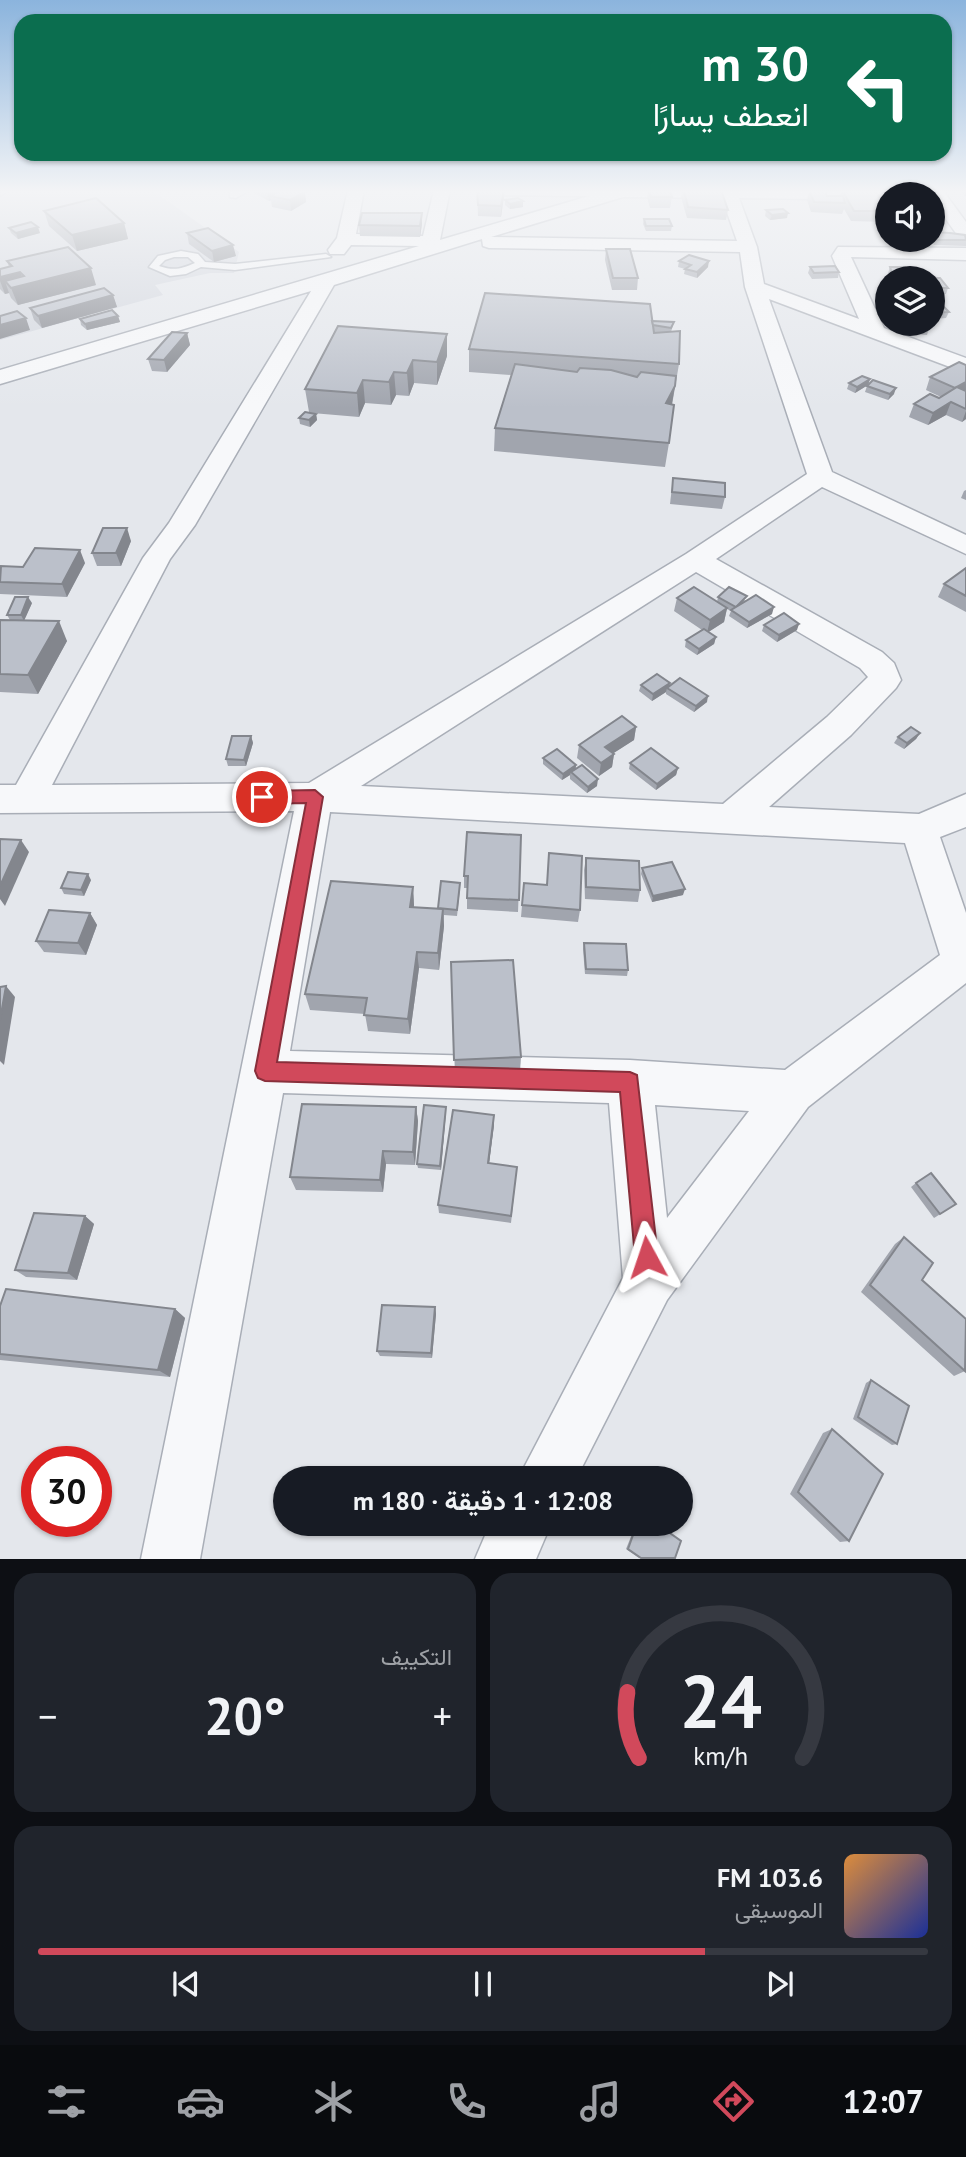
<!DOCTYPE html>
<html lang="ar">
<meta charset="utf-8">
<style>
:root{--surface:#171b24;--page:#20242c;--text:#f1f3f6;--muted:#9ea1a6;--line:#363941;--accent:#d1495b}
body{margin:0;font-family:"PT Sans",Vazirmatn,sans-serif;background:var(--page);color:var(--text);direction:rtl;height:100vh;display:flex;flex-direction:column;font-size:26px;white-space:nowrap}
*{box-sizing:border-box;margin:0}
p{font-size:23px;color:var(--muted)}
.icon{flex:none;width:38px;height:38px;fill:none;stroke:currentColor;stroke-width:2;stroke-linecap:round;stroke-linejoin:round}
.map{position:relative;height:1559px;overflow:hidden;direction:ltr}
.panel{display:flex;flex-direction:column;gap:14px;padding:14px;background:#0d0f14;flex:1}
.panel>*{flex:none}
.banner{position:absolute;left:14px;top:14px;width:938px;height:147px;border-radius:21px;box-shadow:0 2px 5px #0004;direction:rtl;background:#0b6e4f;color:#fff;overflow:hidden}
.controls{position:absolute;left:875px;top:182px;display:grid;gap:14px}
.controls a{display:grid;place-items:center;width:70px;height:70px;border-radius:50%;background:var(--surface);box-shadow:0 2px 5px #0004;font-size:35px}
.speed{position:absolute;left:21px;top:1446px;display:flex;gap:14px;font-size:35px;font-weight:700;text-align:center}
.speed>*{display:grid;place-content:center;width:91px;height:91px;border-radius:50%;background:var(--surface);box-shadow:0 2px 5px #0004;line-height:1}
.speed .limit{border:10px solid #d22;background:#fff;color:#111}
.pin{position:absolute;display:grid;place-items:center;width:60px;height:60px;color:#fff;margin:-30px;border:4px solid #fff;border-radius:50%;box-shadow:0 2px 7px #0007}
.me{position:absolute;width:77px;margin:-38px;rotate:355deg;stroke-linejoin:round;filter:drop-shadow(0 0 5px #0008)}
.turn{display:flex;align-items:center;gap:24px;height:147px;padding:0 28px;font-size:32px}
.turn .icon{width:91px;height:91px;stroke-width:2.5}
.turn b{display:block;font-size:49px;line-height:60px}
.big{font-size:52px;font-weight:700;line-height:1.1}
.panel .tile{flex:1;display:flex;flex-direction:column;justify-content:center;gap:10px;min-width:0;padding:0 24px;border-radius:21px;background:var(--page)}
.panel .dial{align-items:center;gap:0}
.dial svg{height:182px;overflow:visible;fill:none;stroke:var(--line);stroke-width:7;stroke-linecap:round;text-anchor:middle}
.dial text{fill:var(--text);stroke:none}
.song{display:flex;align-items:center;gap:21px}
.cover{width:84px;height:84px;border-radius:10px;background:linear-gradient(135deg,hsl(30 70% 55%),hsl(230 70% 35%))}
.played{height:7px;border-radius:4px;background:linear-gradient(90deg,var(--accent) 75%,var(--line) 75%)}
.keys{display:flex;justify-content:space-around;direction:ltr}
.heat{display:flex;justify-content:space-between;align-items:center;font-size:38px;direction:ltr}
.panel .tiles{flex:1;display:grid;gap:14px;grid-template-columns:1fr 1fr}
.tile:last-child{grid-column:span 2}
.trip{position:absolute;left:273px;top:1466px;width:420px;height:70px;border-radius:35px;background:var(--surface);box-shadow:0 2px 5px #0004;font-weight:700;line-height:70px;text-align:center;direction:rtl}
.menu{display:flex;height:112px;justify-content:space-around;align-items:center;background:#090b0e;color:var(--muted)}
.menu .icon{width:49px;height:49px}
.menu .on{color:var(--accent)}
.menu b{font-size:32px;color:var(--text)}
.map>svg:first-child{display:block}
.built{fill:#d2d6de}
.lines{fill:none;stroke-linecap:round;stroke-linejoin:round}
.service-casing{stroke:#a9aeb7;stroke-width:3}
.minor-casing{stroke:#a9aeb7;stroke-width:3}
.service{fill:#f7f8fa;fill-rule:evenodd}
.minor{fill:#f7f8fa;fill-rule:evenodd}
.wall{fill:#a1a5ae}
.shaded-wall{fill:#83868d}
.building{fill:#bbc0ca;stroke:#83868d;stroke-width:2}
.route{fill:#d1495b;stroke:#882f3b;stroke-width:2}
</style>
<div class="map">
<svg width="966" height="1559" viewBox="0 0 966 1559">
<rect width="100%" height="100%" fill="#e4e7ec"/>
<!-- built -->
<path class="built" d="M16,190h136l87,62 -5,21h-24l-55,12 8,10 -163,45v-147z"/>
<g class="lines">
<defs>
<path id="service" d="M181,251l17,3 7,8 30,2 91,-10 5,3 -96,13 -34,-3 -15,7 -16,2 -21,-9 9,-11zM174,257h14l7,6c-14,6 -21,8 -36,3l6,-6z"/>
<g id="minor">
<path d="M0,190h9l-8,5z"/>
<path d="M230,190h19l-13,8 -6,-1z"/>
<path d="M348,190h16l-8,44 67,2 11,-46h16l-10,50 149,-44 -104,-1 -8,-5 416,1 2,3h-8v6l-148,-2 18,49 7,37 95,35 -27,-63 6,-9 128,1v12l-115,-3 33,71 82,30v15l-197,-74 63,173 134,63v19l-144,-67 -106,72 166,93 12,11 7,17 -5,8 -45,47 -82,72 150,7 47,-20v33l-26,10 26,76v70l-158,124 -141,193 -91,179h-58l105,-201 -14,-175 -326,-10 -83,466h-59l153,-748 -294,2v-28h16l127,-227 26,-35 142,-232 -311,93v-14l419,-124 -68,-1 -7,9h-14l-2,-4 9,-12zM623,197l99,1 15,43 -246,-4zM482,239l1,7 6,2 251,4 5,35 62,187 -121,80 -377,229 -257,2 118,-226 25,-34 139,-240zM696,572l164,96 8,9 -41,40 -104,87 -362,-18zM330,812l575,31 35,112 -155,115 -155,-10 -340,-9zM655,1105l94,6 -82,107z"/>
<path d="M938,191l6,1 22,30v18l-6,-1 -27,-38 -2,-7z"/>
<path d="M490,1524h61l-15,35h-61z"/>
</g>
</defs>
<!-- service casing -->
<use href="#service" class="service-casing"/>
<!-- minor casing -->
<use href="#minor" class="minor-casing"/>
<!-- service -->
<use href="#service" class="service"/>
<!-- minor -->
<use href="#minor" class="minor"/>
</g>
<!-- wall -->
<g class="wall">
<path d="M254,190h43l8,2 1,10 -15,9 -19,-4 -1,-7 -2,1 -15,-8z"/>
<path d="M477,190l27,6 -3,21 -23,-1z"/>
<path d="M648,190h22l2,7 -2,11h-20l-3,-11z"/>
<path d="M682,190h39l7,20 -2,10 -39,-2 -6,-21z"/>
<path d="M798,190h27l2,6h12l2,-6h34l5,8 7,-2v11l-1,-1 1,3v7l-1,6 -35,-1 -7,-12 -2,5 -31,-2 -4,-12 2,-10z"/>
<path d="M959,190h7v6h-1z"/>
<path d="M505,200l18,1v6l-13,2 -5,-4z"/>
<path d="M766,210l21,8 -17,2 -5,-4z"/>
<path d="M44,211l80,12 4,16 -51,12 -28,-25z"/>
<path d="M644,219l28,7 -1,5h-25l-3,-7z"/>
<path d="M422,224l-2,13 -60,-1 -1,-11z"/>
<path d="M9,228l31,5 -22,6 -7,-6z"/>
<path d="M933,232l33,4v10l-32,-1 -4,-5h3z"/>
<path d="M187,233l49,23 -22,6 -25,-18z"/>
<path d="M606,249l32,29 -1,12h-25l-7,-30z"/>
<path d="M7,261l89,24 -78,20 -7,-7 -2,-5 -4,1 -5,-5v-20l9,-2z"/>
<path d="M679,261l29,6 -11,11 -13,-4 1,-5 -7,-2z"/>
<path d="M810,267l29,5 -1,6 -26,1 -4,-6z"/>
<path d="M890,267l18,7 -1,4h-17l-2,-5z"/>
<path d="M933,278l15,10 -2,6h-11l-2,6z"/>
<path d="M113,295l4,12 -75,21 -8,-8 -4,-12z"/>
<path d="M933,305l16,7 -3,6 -13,1z"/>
<path d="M118,316l2,6 -33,8 -6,-5 -1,-6z"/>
<path d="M652,321l22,1 -3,10 8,32 -7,41 -3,38 -4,24 -171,-16 1,-23 16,-53 -42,-3v-23z"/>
<path d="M907,324l22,4 -2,7 -16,-1 -5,-7z"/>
<path d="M338,326l109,30 -10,29 -23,-2 -5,13 -13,-1 -5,10 -26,-2 -6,14 -47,-4 4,1 1,6 -7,7 -10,-3 -1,-6 10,-6 -4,-23z"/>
<path d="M187,333l3,12 -23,27 -15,-1 -4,-12z"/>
<path d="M966,365v54l-4,3 -16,-7 -18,10 -19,-8 5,-13 27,-7 -15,-7 4,-13z"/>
<path d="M870,379l-2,6 -13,8 -8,-4 2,-6z"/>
<path d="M867,386l27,8 -6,6 -23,-8z"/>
<path d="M673,478l52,19 -3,12 -52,-5z"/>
<path d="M966,490v10l-5,-2 3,-7z"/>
<path d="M131,541l-10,25h-24l-5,-13z"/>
<path d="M85,563l-18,34 -67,-3v-27h23z"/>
<path d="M966,568v44l-28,-15 6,-13z"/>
<path d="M718,597l28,4 26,13 -25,14 -18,-12 2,-5 -4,-2 -3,13 -16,10 8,5 -2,7 -17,11 -12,-8 1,-7 16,-10 -28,-19 3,-13 40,4z"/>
<path d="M32,603l-8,17 43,21 -29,53 -38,-2v-72h10l-3,-5z"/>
<path d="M764,625l33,5 -20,12 -15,-11z"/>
<path d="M641,685h29l37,17 -13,10 -28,-18v-2l-14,9 -13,-10z"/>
<path d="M636,727l-2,13 -21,13 1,1 -2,13 -13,9 -22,-18 2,-13z"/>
<path d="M920,733l-4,6 -12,10 -10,-6 4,-6z"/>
<path d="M251,736l2,7 -7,23h-18l-2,-7z"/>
<path d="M543,758l33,7v4l21,17 -10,7 -17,-14v-4l-8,5 -19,-16z"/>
<path d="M630,763l48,5 -2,7 -20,15 -27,-21z"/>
<path d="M521,835l-3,77 -51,-3v-21h-3v-12z"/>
<path d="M586,858l54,32 -2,12 -53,-3 -1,-29z"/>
<path d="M642,868l41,27 -31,7 -11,-28z"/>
<path d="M91,880l-7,16 -20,-2 -3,-6z"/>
<path d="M524,883l23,2 33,25 -2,12 -57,-5z"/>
<path d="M413,887l1,20 24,2 22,-20 -3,27 -13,-1v11l-5,44 -20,-2 -9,66 -42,-3 -3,-17 -55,-4 -5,-16z"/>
<path d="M90,913l7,12 -11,30 -42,-3 -8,-11z"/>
<path d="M584,943l44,27 -1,6 -42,-2 -2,-25z"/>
<path d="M451,962l70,95 -1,15 -65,3z"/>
<path d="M416,1107l2,14 -3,44 -29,-1 -3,28 -87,-2 -6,-13z"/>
<path d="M446,1107l-5,63 -23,-2 -1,-4z"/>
<path d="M494,1125l-5,38 28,4 -6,56 -72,-10 -1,-8z"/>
<path d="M916,1183l34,25 -16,10 -23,-31z"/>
<path d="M85,1216l9,8 -17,56 -51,-3 -11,-7z"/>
<path d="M904,1237l18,43 43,91 -11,5 -93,-84 34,-48z"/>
<path d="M0,1306l175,3 10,9 -15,59 -170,-17z"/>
<path d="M435,1307l1,7 -4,44 -52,-2 -3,-5z"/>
<path d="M871,1380l26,64 -5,1 -39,-26 13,-36z"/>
<path d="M832,1429l17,112 -9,1 -50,-48 33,-61z"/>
<path d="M636,1524h21l18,34h-36l-13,-9z"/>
</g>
<!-- shaded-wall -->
<g class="shaded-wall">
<path d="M267,190h28l-25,6 1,4 -2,1z"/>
<path d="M504,190v6l-3,21v-11z"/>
<path d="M305,192l1,10 -15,9 -1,-11z"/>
<path d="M523,201v6l-13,2v-5z"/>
<path d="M422,213v11l-2,13v-11z"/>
<path d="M788,213l-1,5 -17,2 2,-5z"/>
<path d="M124,223l4,16 -51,12 -5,-16z"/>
<path d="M38,227l2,6 -22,6 -2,-6z"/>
<path d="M233,245l3,11 -22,6 -2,-11z"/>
<path d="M709,261l-1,6 -11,11v-6z"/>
<path d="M91,268l5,17 -78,20 -7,-17 -6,-7 4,12 -4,1 -5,-13v-4l20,-5 5,12z"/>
<path d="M113,295l4,12 -75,21 -4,-12z"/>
<path d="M118,316l2,6 -33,8 -2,-6z"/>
<path d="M26,318l4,12 -30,9v-14z"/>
<path d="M187,333l3,12 -23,27 -3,-12z"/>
<path d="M447,334v22l-10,29v-23z"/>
<path d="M413,360l1,23 -5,13 -2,-23z"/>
<path d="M394,372l2,23 -5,10 -2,-23z"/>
<path d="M870,379l-2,6 -13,8 2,-6z"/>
<path d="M363,380l2,23 -6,14 -2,-24z"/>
<path d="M966,382v10l-11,-4z"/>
<path d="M675,386l-4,23 -5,-6z"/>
<path d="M896,388l-2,6 -6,6 2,-6z"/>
<path d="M951,402l-5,13 -18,10 5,-12z"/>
<path d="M966,411v8l-4,3z"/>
<path d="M316,414l1,6 -7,7 -1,-7z"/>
<path d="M127,528l4,13 -10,25 -5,-13z"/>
<path d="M80,550l5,13 -18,34 -5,-13z"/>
<path d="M28,597l4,6 -8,18 -3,-6z"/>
<path d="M774,607l-2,7 -25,14 2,-6z"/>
<path d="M727,608l-3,14 -17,11 3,-13z"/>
<path d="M59,621l8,20 -29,53 -10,-19z"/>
<path d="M799,624l-2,6 -20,12 2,-7z"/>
<path d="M716,637l-2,7 -17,11 2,-6z"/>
<path d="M670,683l-1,6 -2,-1 -1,4 -14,9 1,-7z"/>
<path d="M708,696l-1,6 -13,10 2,-6z"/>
<path d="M636,727l-2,13 -31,20 2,-13z"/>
<path d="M920,733l-4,6 -12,10 3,-6z"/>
<path d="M251,736l2,7 -7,23 -2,-6z"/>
<path d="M614,754l-2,13 -13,9 2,-13z"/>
<path d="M576,765l-1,6 -4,1 -1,3 -8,5 1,-6z"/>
<path d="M678,768l-2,7 -20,15 1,-6z"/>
<path d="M598,779l-1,7 -10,7 1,-6z"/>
<path d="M21,840l8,12 -24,54 -5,-7v-13z"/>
<path d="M88,874l3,6 -7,16 -3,-6z"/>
<path d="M413,887l1,18 -2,19 -2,-17z"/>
<path d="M685,889l-2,6 -31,7 1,-6z"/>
<path d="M443,909l1,17 -5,44 -1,-17z"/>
<path d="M90,913l7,12 -11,30 -8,-12z"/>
<path d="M417,952l2,16 -9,66 -2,-15z"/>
<path d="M6,986l9,11 -11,68 -4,-4v-41z"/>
<path d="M416,1107l2,14 -3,44 -2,-13z"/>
<path d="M446,1107v5l-5,58 -1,-4z"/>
<path d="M494,1115v10l-6,47v-9z"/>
<path d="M383,1151l3,13 -3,28 -3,-12z"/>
<path d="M85,1216l9,8 -17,56 -9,-7z"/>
<path d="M435,1307l1,7 -4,44 -1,-5z"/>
<path d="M175,1309l10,9 -15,59 -12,-7z"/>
</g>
<!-- building -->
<g class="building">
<path d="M281,190h16l8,2 -15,8 -20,-4z"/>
<path d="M477,190h27l-3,16 -23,-1z"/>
<path d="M649,190h21l2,7h-21z"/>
<path d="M684,190h37l7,20 -40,-3z"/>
<path d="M809,190h16l2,6h16l2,7 -31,-1z"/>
<path d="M842,190h33l12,19v2h-33z"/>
<path d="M887,196v5l-7,-3z"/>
<path d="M96,198l28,25 -52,12 -28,-24z"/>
<path d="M518,198l5,3 -13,3 -5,-4z"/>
<path d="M783,209l5,4 -16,2 -6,-5z"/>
<path d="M362,213h60l-2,13 -61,-1z"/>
<path d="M644,219h25l3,7h-26z"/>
<path d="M31,222l7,5 -22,6 -7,-5z"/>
<path d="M208,228l25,17 -21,6 -25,-18z"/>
<path d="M933,232l17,1 15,2 1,5h-30l-3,-5z"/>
<path d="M68,247l23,21 -80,20 -6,-7 19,-5 -4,-4 -20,5v-8l12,-3 -5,-5z"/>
<path d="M606,249h24l8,29h-25z"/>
<path d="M689,255l20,6 -12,11 -12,-3 6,-4 -12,-4z"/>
<path d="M835,266l4,6 -25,1 -4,-6z"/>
<path d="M890,267h15l3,7 -16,-1z"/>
<path d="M933,278h7l8,10h-12l-3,-4z"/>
<path d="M104,288l9,7 -75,21 -8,-8z"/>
<path d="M485,293l165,11 4,29 26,-2 -1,33 -210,-15z"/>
<path d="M941,304l8,8 -16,1v-8z"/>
<path d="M112,310l6,6 -33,8 -5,-5z"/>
<path d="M17,311l9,7 -26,7v-9z"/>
<path d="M652,321l22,1 -3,6 -18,-3z"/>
<path d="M910,324h15l4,4h-16z"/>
<path d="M338,326l109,8 -10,28 -24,-2 -6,13 -13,-1 -5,10 -26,-2 -6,13 -52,-4z"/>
<path d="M172,332l15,1 -23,27 -16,-1z"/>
<path d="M959,362l7,3v17l-11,6 -25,-11z"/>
<path d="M515,364l62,8 3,-4 31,2 26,7 4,-5 35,4 -1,10 -9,17 8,2 -5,38 -174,-15z"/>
<path d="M862,376l8,3 -13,8 -8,-4z"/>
<path d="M873,380l23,8 -6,6 -23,-8z"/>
<path d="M957,387l9,4v18l-15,-7 -18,11 -19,-9 16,-10 9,4z"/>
<path d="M305,412l11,2 -7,6 -10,-2z"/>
<path d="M673,478l52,5v14l-53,-5z"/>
<path d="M103,528h24l-11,25h-24z"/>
<path d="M35,548l45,2 -18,34 -62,-2 1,-16 22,1z"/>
<path d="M966,568v28l-22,-12z"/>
<path d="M694,587l33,21 -17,12 -33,-22z"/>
<path d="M729,587l18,9 -11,11 -18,-10z"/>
<path d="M756,595l18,12 -25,15 -18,-12z"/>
<path d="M15,597h13l-7,18h-14z"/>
<path d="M784,613l15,11 -20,11 -15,-10z"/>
<path d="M0,620l59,1 -31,54 -28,-1z"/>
<path d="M704,629l12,8 -17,12 -13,-9z"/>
<path d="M657,674l13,9 -17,11 -12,-9z"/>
<path d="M680,678l28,18 -12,10 -29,-18z"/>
<path d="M622,716l14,11 -31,20 9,7 -13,9 -22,-18z"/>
<path d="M911,727l9,6 -13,10 -9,-6z"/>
<path d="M232,736h19l-7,24 -18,-1z"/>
<path d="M651,748l27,20 -21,16 -27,-21z"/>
<path d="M557,749l19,16 -13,9 -20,-16z"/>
<path d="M582,765l16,14 -10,8 -17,-15z"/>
<path d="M467,832l54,3 -2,65 -52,-2 1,-22h-4z"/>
<path d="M0,839l21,1 -21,46z"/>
<path d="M549,853l33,3 -2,54 -58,-5 2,-22 23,2z"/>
<path d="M586,858l53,3 1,29 -54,-3z"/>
<path d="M672,862l13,27 -32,7 -11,-28z"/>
<path d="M68,872l20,2 -7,16 -20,-2z"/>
<path d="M331,881l82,6 -3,20 33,2 -5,44 -21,-1 -9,67 -44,-4 3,-17 -62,-4z"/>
<path d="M441,881l19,2 -3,27 -19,-2z"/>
<path d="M49,910l41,3 -12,30 -42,-2z"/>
<path d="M584,943l42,1 2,26 -42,-1z"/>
<path d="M513,960l8,97 -67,3 -3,-98z"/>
<path d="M6,986l-6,34v-33z"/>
<path d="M302,1104l114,3 -3,45 -30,-1 -3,29 -90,-3z"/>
<path d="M424,1105l22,2 -6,59 -23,-2z"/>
<path d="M453,1110l41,5 -6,48 29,4 -6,49 -73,-11z"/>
<path d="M931,1173l25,31 -16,10 -24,-31z"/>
<path d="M34,1213l51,3 -17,57 -53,-3z"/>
<path d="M904,1237l29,26 -11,17 44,39 -1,52 -95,-86z"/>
<path d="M6,1289l169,20 -17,61 -158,-16v-48z"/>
<path d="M382,1305l53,2 -4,46 -54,-2z"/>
<path d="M871,1380l38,26 -12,38 -39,-27z"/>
<path d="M832,1429l51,45 -34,67 -51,-49z"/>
<path d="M637,1524h20l24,17 -6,17h-34l-13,-9z"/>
</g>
<!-- sky -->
<linearGradient id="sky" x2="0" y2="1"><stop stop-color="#8bb4dd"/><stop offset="0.47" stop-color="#f3f4f6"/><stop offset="1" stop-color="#f3f4f6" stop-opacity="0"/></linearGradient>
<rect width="966" height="408" fill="url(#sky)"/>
<!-- route -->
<path class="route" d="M315,790l8,7 -46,265 353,10 7,3 21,182 -3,8 -8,3 -8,-3 -4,-8 -15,-165 -355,-11 -7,-3 -3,-7 51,-268 -44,1 -8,-7 8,-6z"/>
</svg>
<div class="controls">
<a><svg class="icon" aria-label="sound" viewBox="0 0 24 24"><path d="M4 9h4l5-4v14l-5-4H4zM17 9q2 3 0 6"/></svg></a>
<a><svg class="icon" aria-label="layers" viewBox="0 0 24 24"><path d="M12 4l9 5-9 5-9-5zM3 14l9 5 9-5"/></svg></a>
</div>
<div class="speed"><div class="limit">30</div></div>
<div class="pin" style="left:262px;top:797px;background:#d93025"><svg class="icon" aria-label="arrive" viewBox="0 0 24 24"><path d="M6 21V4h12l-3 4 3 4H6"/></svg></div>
<svg class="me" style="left:647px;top:1257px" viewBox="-20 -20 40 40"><path d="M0-17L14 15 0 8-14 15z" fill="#d1495b" stroke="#fff" stroke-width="4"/></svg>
<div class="trip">12:08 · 1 دقيقة · 180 m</div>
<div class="banner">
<div class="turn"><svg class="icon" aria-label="left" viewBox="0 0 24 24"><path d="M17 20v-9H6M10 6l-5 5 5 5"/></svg><div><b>30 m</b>انعطف يسارًا</div></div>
</div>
</div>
<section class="panel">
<div class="tiles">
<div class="tile dial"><svg viewBox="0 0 100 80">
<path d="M14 69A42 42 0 1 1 86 69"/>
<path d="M14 69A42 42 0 0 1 9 40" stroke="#d1495b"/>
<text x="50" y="56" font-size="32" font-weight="700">24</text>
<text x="50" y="72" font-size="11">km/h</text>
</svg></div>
<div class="tile"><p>التكييف</p>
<div class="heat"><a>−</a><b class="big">20°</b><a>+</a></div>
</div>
<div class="tile">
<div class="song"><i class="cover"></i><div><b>103.6 FM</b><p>الموسيقى</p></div></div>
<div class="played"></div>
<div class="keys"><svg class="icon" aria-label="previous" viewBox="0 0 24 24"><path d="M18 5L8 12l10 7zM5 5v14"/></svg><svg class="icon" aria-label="pause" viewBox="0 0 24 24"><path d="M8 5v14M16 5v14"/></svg><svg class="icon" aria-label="next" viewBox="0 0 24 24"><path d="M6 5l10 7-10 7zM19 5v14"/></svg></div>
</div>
</div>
</section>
<nav class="menu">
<b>12:07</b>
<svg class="icon on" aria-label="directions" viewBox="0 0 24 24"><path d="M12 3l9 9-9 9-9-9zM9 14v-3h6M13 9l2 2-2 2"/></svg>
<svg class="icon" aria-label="music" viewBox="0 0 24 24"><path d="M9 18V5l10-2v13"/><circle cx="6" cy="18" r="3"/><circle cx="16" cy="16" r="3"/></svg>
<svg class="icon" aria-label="phone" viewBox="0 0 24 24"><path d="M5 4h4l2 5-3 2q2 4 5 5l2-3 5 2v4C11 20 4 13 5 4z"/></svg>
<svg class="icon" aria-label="climate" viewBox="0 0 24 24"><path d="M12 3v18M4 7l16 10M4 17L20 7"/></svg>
<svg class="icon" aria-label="car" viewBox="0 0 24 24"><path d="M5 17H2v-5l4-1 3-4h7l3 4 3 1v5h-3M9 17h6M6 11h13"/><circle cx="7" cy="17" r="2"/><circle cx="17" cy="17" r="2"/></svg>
<svg class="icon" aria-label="filters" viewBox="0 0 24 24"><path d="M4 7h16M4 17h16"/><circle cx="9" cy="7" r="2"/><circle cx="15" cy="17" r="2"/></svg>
</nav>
